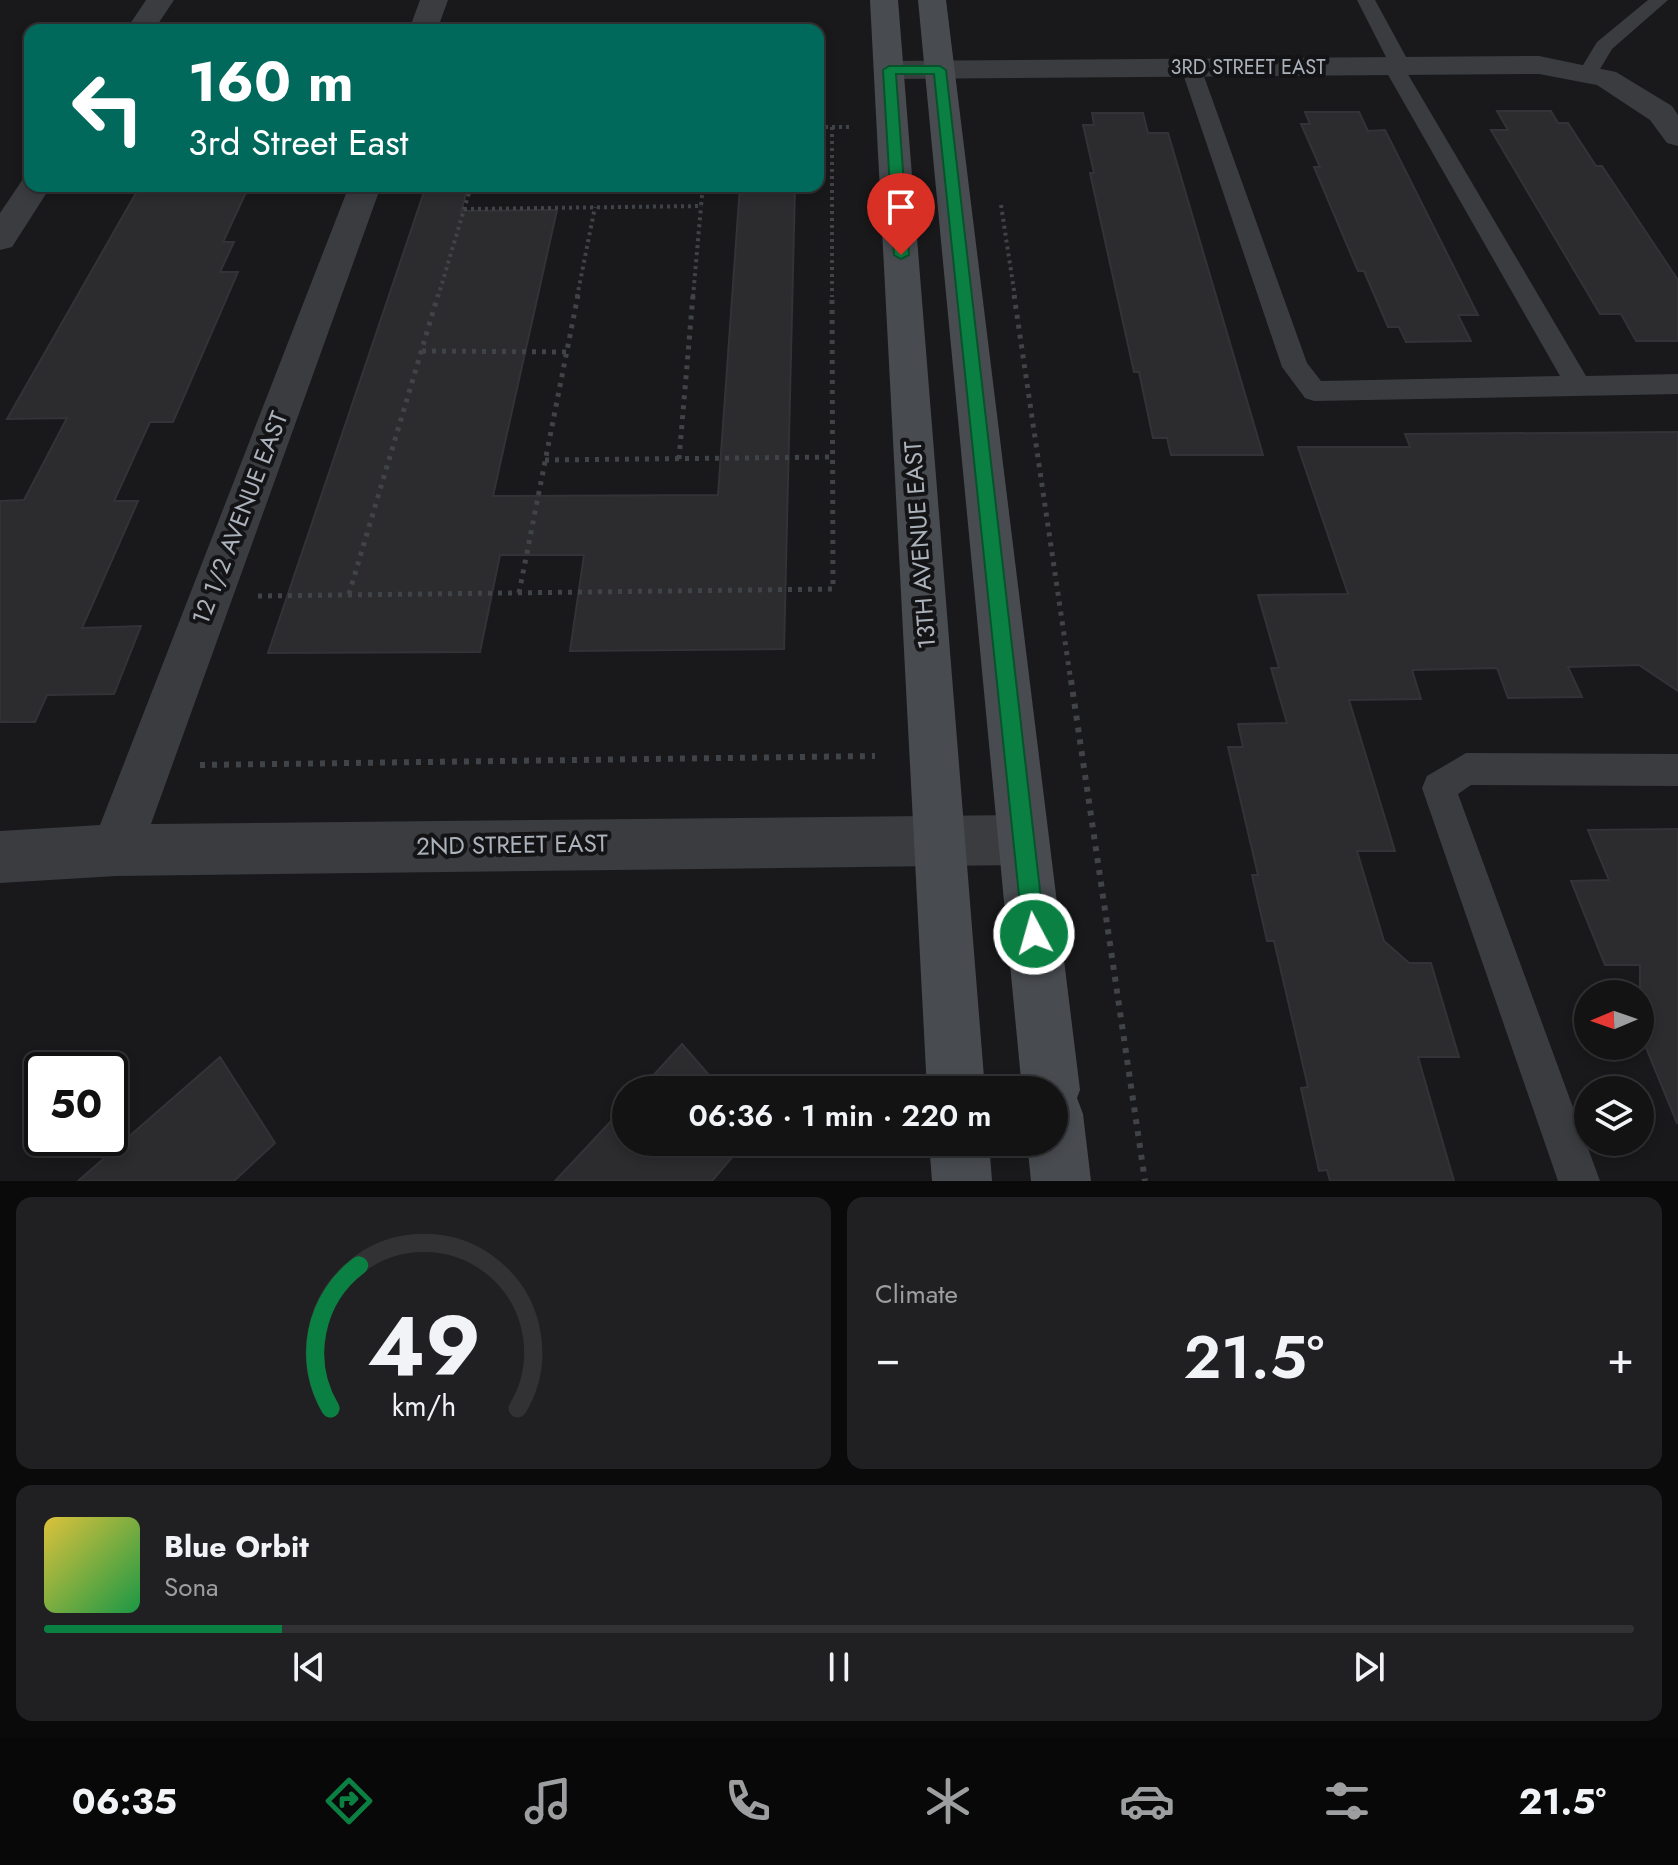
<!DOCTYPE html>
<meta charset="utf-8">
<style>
:root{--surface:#131314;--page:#202022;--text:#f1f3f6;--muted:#9d9ea0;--line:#323234;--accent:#0b8043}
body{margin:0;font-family:Jost,sans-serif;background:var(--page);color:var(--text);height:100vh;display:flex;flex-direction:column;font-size:30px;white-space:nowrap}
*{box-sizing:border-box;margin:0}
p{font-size:26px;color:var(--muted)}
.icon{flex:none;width:44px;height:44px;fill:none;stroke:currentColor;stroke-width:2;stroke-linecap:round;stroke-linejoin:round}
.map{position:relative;height:1181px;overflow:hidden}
.sheet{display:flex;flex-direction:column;gap:16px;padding:16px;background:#0a0a0b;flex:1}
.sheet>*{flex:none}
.top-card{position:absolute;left:24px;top:24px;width:800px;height:168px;border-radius:16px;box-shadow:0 4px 12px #0003,0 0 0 2px var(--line);background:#00695c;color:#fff;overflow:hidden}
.needle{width:52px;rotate:268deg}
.buttons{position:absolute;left:1574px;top:980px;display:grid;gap:16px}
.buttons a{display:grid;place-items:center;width:80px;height:80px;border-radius:50%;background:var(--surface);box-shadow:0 4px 12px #0003,0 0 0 2px var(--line);font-size:40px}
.speed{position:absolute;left:24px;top:1052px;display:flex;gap:16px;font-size:40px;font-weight:700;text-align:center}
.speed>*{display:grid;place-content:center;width:104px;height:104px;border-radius:50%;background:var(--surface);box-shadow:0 4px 12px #0003,0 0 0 2px var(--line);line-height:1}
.speed .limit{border:4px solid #111;border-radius:12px;background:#fff;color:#111}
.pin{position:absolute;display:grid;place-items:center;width:68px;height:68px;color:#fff;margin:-82px -34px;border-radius:50% 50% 50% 0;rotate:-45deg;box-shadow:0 0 8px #0007}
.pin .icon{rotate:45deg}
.me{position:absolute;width:88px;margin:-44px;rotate:354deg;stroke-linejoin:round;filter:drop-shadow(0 0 6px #0008)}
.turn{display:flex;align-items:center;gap:28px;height:168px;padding:0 32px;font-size:36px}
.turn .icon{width:104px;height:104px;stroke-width:2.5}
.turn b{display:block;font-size:56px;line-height:68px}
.big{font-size:60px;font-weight:600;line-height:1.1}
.sheet .tile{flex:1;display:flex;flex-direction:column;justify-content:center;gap:12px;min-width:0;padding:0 28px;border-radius:16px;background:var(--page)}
.sheet .dial{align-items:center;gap:0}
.dial svg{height:208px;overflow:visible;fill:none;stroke:var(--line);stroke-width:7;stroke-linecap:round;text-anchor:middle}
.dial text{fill:var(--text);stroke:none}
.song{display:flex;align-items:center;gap:24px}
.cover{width:96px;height:96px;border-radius:12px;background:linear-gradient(135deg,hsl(50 70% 55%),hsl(140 70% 35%))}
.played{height:8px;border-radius:4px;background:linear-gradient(90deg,var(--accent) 15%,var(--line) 15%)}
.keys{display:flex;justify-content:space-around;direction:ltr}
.heat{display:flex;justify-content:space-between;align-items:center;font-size:44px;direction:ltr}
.sheet .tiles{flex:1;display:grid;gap:16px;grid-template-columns:1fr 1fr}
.tile:last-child{grid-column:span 2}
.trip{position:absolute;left:612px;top:1076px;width:456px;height:80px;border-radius:40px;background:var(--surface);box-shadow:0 4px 12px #0003,0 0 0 2px var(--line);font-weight:600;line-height:80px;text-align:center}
.dock{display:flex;height:128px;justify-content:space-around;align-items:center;background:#080808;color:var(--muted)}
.dock .icon{width:56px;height:56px}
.dock .on{color:var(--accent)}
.dock b{font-size:36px;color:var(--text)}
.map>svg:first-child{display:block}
.building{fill:#2c2c2f;stroke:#333337;stroke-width:2}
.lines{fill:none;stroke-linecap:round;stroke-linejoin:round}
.path-far2{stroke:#404347;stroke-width:4;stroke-dasharray:3 4;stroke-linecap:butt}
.path-far1{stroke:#404347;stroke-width:5;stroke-dasharray:4 6;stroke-linecap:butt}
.path{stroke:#404347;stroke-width:6;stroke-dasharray:5 7;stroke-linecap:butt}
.lane{fill:#3a3c40;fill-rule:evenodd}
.street{fill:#3a3c40;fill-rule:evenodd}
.secondary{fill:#484b50;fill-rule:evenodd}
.route{fill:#0b8043;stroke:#07532c;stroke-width:2}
.labels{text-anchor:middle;stroke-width:8;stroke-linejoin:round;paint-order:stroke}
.far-street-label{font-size:20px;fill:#abb2bb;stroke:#141416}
.street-label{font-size:24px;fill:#abb2bb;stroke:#141416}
</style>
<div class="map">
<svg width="1678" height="1181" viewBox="0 0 1678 1181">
<rect width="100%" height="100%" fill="#19191b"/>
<!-- building -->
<g class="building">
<path d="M1497,111h54l7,12h10l28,43h6l76,114v61h-42l-15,-27h-21l-109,-184h17z"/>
<path d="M1305,112h54l9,19 17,-1 93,185h-20l13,26 -65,1 -7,-15h-11l-24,-56h-6l-44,-104h6l-19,-43h9z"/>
<path d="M1092,113h51l5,20h20l95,322h-92l-4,-17h-14l-14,-66h-5l-44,-199h4l-11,-48h11z"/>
<path d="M140,186h109l-26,56h11l-14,30h18l-65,150h-23l-36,79h24l-56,127 59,-2 -27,68 -67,1 -12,27h-35v-221l24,-1 43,-82 -60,1z"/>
<path d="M426,186h42l-7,25 96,-1 -64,286 225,-1 22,-309h55l-11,463 -214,2 14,-96h-84l-20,97 -212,1z"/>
<path d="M1678,432v259l-39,-26 -71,2 14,30 -74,1 -11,-30 -85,2 9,29 -72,1 46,151h-38l27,90 25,22h22l28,94h-41l36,124h-124l-3,-11 -8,1 -18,-83 7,-1 -34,-146h-7l-15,-66h6l-30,-128h15l-5,-23 49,-1 -16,-55h8l-21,-73 90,-1 -50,-147h112l-5,-13z"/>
<path d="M1678,829v293l-1,1 -37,-90v-68h-35l-34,-84 38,-1 -21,-50z"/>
<path d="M682,1044l40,46h-82z"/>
<path d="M220,1057l55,86 -41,38h-156z"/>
<path d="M626,1105v37h119l-33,39h-157z"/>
</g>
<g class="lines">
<!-- path-far2 -->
<g class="path-far2">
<path d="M818,127h14v170"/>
<path d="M832,127h19"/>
<path d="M1001,205l14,92"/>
<path d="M464,209l237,-3 2,-20"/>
<path d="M438,297l33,-111"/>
<path d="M577,297l18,-90"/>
<path d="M693,297l8,-91"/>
</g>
<!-- path-far1 -->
<g class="path-far1">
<path d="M1014,295l57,387"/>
<path d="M422,351l144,1"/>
<path d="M679,459l14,-164"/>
<path d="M545,460l288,-3"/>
<path d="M519,593l59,-298"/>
<path d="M349,594l89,-299"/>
<path d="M258,596l575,-7 -1,-294"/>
</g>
<!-- path -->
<g class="path">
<path d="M1071,680l74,501"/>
<path d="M200,765l675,-9"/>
</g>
<!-- lane -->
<g class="lane">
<path d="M1357,0h18l36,66 -5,5 180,305 92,-2v20l-364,7 -9,-3 -23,-31 -101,-299 3,-4 7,-2 10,6 106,295 14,18 239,-5 -177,-310 5,-5z"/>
<path d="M1648,0h20l-56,49 -18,30h-14l-3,-4 20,-33z"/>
<path d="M1466,753l212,1v32l-207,-1 -13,9 142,387h-42l-136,-393 5,-12z"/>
</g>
<!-- street -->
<g class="street">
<path d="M146,0h28l-20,30h-28z"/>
<path d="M420,0h28l-11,30h-28z"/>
<path d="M1539,56l77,16 56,34 6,9v31l-11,-3 -17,-23 -53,-35 -58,-11 -650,5 -10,-3 -5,-6 5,-6 10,-3z"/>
<path d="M30,177v9h21l-39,61 -12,3v-37l23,-34z"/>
<path d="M349,186h32l-230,638 873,-9 18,7 7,18 -7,18 -18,7 -908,11 -116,7v-52l100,-6z"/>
</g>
<!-- secondary -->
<g class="secondary">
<path d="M870,0h28l87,1090h-58z"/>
<path d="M918,0h28l134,1090 -3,8 6,16 8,67h-60l-4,-39h27v-52h-32z"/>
<path d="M929,1142h60l3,39h-60z"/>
</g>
</g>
<!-- route -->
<path class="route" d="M940,66l6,4 99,864 -3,7 -8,4 -8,-4 -3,-7 -89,-860h-38l13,181 -8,4 -7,-4 -11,-185 6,-4z"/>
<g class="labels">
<!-- far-street labels -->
<g class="far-street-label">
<text x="1248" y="74">3RD STREET EAST</text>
</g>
<!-- street labels -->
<g class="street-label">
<text transform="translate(240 518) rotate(-69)" y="8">12 1/2 AVENUE EAST</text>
<text transform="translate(920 545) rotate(-94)" y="8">13TH AVENUE EAST</text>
<text transform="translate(512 845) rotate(-1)" y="8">2ND STREET EAST</text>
</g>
</g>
</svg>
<div class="buttons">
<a><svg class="needle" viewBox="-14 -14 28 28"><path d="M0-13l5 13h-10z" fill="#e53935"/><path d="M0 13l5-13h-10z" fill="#9d9ea0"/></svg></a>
<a><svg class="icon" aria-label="layers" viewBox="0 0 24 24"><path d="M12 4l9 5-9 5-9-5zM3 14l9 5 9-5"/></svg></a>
</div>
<div class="speed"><div class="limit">50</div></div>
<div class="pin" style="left:901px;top:255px;background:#d93025"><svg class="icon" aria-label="arrive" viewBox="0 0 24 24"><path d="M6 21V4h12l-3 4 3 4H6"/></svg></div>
<svg class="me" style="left:1034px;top:934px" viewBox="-20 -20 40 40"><circle r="17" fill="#0b8043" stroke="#fff" stroke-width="3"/><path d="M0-11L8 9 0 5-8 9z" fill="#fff"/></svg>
<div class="trip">06:36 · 1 min · 220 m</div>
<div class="top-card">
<div class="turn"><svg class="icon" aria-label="left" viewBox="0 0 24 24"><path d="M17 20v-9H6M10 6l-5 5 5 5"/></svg><div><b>160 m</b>3rd Street East</div></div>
</div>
</div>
<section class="sheet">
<div class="tiles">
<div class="tile dial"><svg viewBox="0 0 100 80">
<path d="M14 69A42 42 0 1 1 86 69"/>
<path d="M14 69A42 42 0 0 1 25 14" stroke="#0b8043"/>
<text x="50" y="56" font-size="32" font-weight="700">49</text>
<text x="50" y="72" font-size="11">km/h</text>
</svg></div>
<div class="tile"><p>Climate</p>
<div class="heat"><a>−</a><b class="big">21.5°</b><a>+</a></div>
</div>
<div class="tile">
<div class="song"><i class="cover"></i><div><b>Blue Orbit</b><p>Sona</p></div></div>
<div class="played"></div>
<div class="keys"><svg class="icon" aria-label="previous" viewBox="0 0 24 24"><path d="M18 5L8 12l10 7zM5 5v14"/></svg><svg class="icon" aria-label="pause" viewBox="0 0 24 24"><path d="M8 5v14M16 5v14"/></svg><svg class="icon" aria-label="next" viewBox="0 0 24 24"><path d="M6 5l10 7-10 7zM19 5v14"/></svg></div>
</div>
</div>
</section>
<nav class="dock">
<b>06:35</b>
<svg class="icon on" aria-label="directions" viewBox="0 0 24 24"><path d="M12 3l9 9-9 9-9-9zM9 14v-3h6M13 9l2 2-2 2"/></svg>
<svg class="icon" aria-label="music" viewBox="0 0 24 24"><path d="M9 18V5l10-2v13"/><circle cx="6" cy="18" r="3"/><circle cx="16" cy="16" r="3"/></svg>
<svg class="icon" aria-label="phone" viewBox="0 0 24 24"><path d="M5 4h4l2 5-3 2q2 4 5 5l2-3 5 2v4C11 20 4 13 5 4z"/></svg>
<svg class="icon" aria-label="climate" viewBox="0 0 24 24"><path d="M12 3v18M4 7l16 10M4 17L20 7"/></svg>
<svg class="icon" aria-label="car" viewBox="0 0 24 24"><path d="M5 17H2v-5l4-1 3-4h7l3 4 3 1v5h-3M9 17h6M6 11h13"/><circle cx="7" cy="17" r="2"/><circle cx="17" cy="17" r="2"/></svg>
<svg class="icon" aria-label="filters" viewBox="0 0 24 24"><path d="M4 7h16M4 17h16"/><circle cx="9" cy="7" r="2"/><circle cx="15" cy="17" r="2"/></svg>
<b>21.5°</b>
</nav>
